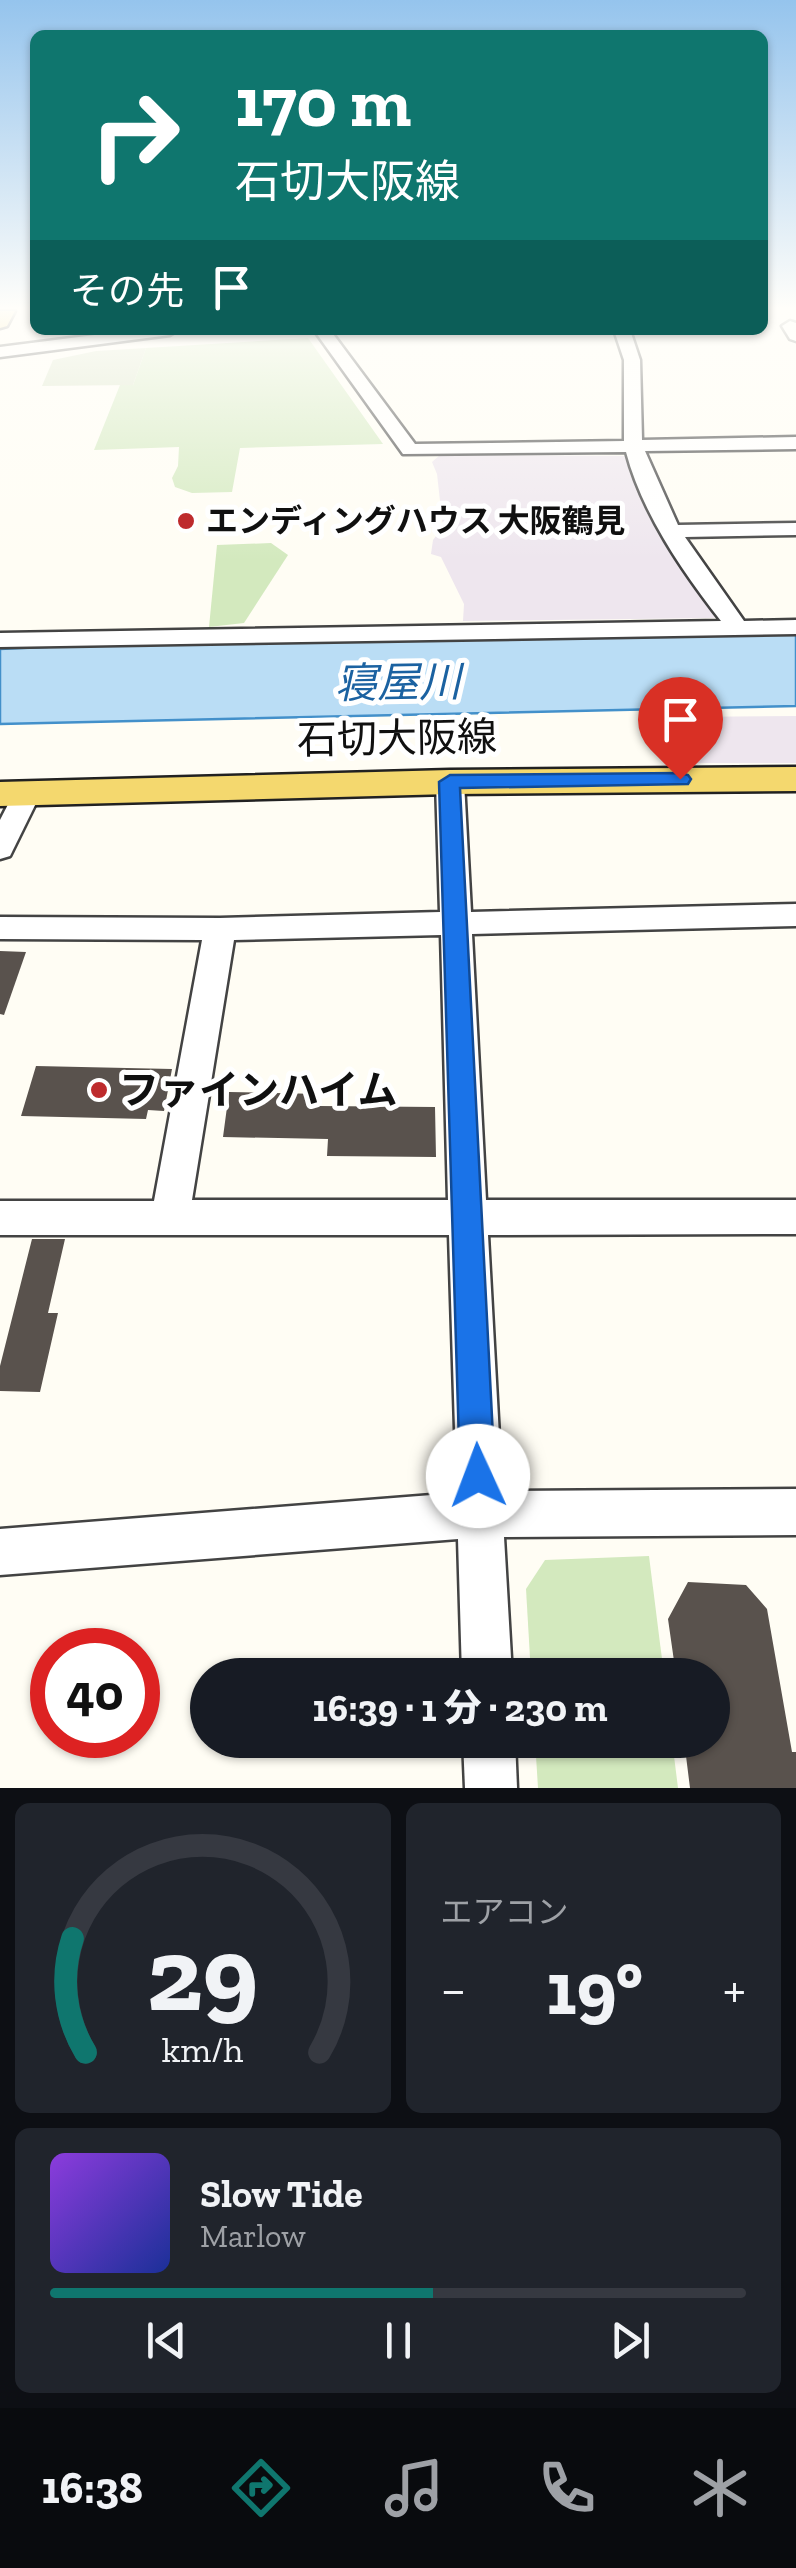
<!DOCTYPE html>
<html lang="ja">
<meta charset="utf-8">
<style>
:root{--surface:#171b24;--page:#20242c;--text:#f1f3f6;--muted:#9ea1a6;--line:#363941;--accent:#0f766e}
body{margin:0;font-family:"Zilla Slab","Noto Sans JP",serif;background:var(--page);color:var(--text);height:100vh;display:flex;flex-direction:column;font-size:38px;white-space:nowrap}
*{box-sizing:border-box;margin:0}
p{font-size:32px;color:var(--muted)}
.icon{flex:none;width:55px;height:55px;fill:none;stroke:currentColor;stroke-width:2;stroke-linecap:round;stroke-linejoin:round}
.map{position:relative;height:1788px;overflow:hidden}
.panel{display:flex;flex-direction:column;gap:15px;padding:15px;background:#0d0f14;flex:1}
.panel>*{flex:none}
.hud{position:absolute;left:30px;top:30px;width:738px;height:305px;border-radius:15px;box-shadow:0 2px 8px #0004;background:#0f766e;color:#fff;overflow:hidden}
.speed{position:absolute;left:30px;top:1628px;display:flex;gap:20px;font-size:50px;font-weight:700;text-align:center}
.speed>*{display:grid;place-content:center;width:130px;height:130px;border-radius:50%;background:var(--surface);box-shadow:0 2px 8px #0004;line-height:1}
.speed .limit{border:15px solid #d22;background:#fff;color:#111}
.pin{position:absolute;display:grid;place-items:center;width:85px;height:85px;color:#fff;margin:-102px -42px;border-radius:50% 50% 50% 0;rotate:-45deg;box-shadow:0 0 10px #0007}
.pin .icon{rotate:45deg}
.me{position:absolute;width:110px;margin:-55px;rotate:358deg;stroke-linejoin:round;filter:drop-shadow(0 0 8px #0008)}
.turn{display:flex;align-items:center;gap:35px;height:210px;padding:0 40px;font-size:45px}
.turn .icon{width:130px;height:130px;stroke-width:2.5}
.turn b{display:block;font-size:70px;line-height:85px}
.then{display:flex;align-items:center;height:95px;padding:0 40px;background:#0003;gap:20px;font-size:38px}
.big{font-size:75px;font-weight:800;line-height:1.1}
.panel .card{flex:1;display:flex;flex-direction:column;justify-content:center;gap:15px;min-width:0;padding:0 35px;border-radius:15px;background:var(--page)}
.panel .dial{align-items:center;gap:0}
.dial svg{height:260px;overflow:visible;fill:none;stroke:var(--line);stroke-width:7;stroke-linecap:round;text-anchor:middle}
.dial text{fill:var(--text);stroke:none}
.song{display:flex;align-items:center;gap:30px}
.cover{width:120px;height:120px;border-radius:15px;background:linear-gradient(135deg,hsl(270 70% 55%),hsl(230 70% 35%))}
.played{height:10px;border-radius:5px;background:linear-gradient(90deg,var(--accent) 55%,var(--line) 55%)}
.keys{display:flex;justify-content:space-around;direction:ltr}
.heat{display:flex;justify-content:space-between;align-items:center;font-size:55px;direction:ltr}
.panel .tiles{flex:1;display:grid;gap:15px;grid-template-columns:1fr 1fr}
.card:last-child{grid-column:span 2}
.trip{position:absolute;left:190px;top:1658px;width:540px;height:100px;border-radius:50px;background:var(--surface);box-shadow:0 2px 8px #0004;font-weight:800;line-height:100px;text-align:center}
.menu{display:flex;height:160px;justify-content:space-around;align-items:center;background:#090b0e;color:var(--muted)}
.menu .icon{width:70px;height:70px}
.menu .selected{color:var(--accent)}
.menu b{font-size:45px;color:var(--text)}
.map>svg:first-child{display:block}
.industrial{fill:#eee6ee}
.green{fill:#d3e9be}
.cemetery{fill:#d7e2c4}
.water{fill:#baddf5;stroke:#4390ca;stroke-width:2.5}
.building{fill:#59524d}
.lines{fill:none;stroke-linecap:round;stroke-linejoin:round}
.minor-casing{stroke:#434343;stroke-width:5}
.major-casing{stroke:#212121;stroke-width:5}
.minor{fill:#fff;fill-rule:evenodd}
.major{fill:#f4d86e;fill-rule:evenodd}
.route{fill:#1a73e8;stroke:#114b97;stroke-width:2.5}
.poi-dot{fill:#be2b2d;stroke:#fff;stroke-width:4}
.labels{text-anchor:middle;stroke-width:10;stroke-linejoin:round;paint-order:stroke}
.far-poi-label{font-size:32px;font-weight:bold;fill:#101010;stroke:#fff;text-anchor:start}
.street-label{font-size:40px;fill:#101010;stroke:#fff}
.poi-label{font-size:40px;font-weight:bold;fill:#101010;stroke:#fff;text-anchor:start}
.water-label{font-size:42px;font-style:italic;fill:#1b62a1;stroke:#fff}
</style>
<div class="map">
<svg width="796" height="1788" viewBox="0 0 796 1788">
<rect width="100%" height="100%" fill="#fffdf4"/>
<!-- industrial -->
<g class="industrial">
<path d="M440,455l188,1 87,162 -252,3 1,-17 -23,-47 -10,-3 2,-14 10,-13 -6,-53 -5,-12z"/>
<path d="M796,716v47h-108l-11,-46z"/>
</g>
<!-- green -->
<g class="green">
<path d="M308,338l75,106 -143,4 -8,44 -40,1 -17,-6 -3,-9 6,-12 1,-19 -85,3 26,-65h13l13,-37z"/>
<path d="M271,543l17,12 -44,68 -35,4 8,-82z"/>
<path d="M649,1556l15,119h-133l-5,-86 19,-29z"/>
<path d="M535,1740h137l6,48h-140z"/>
</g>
<!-- cemetery -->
<path class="cemetery" d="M146,348l-13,37 -91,1 11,-26 43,-9z"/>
<!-- water -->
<path class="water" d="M796,633v73l-796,18v-75l109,-5z"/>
<!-- building -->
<g class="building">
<path d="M0,951l26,1 -22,63 -4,-1z"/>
<path d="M36,1066l136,3 -8,42 -16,-1 -2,9 -125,-3z"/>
<path d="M229,1092l91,2 -1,12 116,1 1,50 -109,-1 1,-17 -105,-2z"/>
<path d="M32,1239h33l-17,74h10l-18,79 -40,-1v-25z"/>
<path d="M688,1582l58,3 21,24 25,143h4v36h-106l-6,-48h28v-65h-36l-8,-56z"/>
</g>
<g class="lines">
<defs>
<g id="minor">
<path d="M790,321l6,2v18l-6,-2 -8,-13z"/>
<path d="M134,330h44l-8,5 -170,22v-10z"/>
<path d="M314,330h16l85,114 209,-3v-81l-10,-30h16l10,30 2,80 154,-3v12l-151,2 33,74 118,-2v12l-111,2 59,84 52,-1v14l-796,13v-14l721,-12c-39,-50 -79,-108 -95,-169l-223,2z"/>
<path d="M450,773l10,3 4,6 7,130 325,-8v22l-324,8 14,266h310v34l-308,1 14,256 294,-2v46l-292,2 8,138h-50l-4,-136 -458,36v-46l457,-36 -8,-258h-449v-34h154l48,-261 -202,-1v-22l220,1 220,-6 -4,-130 4,-6zM441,935l7,265h-256l42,-260z"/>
<path d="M27,784l10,3 4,6 -31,63 -10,3v-39l17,-33z"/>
<path d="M463,1740h52l2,48h-52z"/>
</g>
<g id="major">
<path d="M0,311h15l-8,15 -7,2z"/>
<path d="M796,767v24l-346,3 -450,12v-24l450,-12z"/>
</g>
</defs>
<!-- minor casing -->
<use href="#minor" class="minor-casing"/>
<!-- major casing -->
<use href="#major" class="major-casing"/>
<!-- minor -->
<use href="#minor" class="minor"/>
<!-- major -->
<use href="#major" class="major"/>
</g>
<!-- sky -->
<linearGradient id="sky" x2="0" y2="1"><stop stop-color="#95c4ed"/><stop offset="0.55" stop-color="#fffefa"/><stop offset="1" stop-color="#fffefa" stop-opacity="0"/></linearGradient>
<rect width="796" height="561" fill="url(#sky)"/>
<!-- route -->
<path class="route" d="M680,773l8,2 3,4 -3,5 -228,4 35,688 -5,13 -12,5 -13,-5 -5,-13 -21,-694 11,-7z"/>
<!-- markers -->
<g class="poi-dot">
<circle cx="186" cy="521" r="10"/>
<circle cx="99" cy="1090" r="10"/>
</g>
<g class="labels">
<!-- far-poi labels -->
<g class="far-poi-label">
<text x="206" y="532">エンディングハウス 大阪鶴見</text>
</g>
<!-- street labels -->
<g class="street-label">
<text transform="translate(397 738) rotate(-1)" y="14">石切大阪線</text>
</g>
<!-- poi labels -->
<g class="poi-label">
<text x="119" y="1104">ファインハイム</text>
</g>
<!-- water labels -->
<g class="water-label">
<text transform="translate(398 682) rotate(-1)" y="15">寝屋川</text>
</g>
</g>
</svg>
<div class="speed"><div class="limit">40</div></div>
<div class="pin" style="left:680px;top:779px;background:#d93025"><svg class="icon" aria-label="arrive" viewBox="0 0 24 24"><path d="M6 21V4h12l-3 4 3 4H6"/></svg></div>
<svg class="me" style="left:478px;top:1476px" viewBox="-20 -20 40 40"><circle r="19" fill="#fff"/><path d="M0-13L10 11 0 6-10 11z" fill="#1a73e8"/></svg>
<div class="trip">16:39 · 1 分 · 230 m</div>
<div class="hud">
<div class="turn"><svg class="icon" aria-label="right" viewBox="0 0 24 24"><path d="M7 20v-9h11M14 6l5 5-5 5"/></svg><div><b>170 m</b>石切大阪線</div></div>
<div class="then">その先<svg class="icon" aria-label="arrive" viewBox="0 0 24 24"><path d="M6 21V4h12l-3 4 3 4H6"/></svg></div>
</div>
</div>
<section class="panel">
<div class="tiles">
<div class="card dial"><svg viewBox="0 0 100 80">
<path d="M14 69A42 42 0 1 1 86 69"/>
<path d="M14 69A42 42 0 0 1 10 34" stroke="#0f766e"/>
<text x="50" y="56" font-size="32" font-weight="700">29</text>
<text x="50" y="72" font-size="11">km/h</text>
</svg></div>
<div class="card"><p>エアコン</p>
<div class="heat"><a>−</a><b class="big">19°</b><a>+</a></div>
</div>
<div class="card">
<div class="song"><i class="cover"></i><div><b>Slow Tide</b><p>Marlow</p></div></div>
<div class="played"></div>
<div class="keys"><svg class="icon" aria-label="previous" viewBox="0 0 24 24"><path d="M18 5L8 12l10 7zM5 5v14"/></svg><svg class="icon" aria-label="pause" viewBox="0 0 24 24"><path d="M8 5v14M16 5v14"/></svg><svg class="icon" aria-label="next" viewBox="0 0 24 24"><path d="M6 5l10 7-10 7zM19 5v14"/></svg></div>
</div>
</div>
</section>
<nav class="menu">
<b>16:38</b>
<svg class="icon selected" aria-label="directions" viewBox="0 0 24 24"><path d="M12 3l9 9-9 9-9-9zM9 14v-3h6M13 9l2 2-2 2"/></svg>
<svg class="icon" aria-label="music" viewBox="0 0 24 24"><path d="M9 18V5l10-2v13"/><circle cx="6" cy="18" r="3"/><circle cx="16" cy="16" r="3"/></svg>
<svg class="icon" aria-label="phone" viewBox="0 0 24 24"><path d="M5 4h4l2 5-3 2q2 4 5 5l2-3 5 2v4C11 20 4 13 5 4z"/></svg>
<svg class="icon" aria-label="climate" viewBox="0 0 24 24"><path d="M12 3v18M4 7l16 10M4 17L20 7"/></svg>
</nav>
